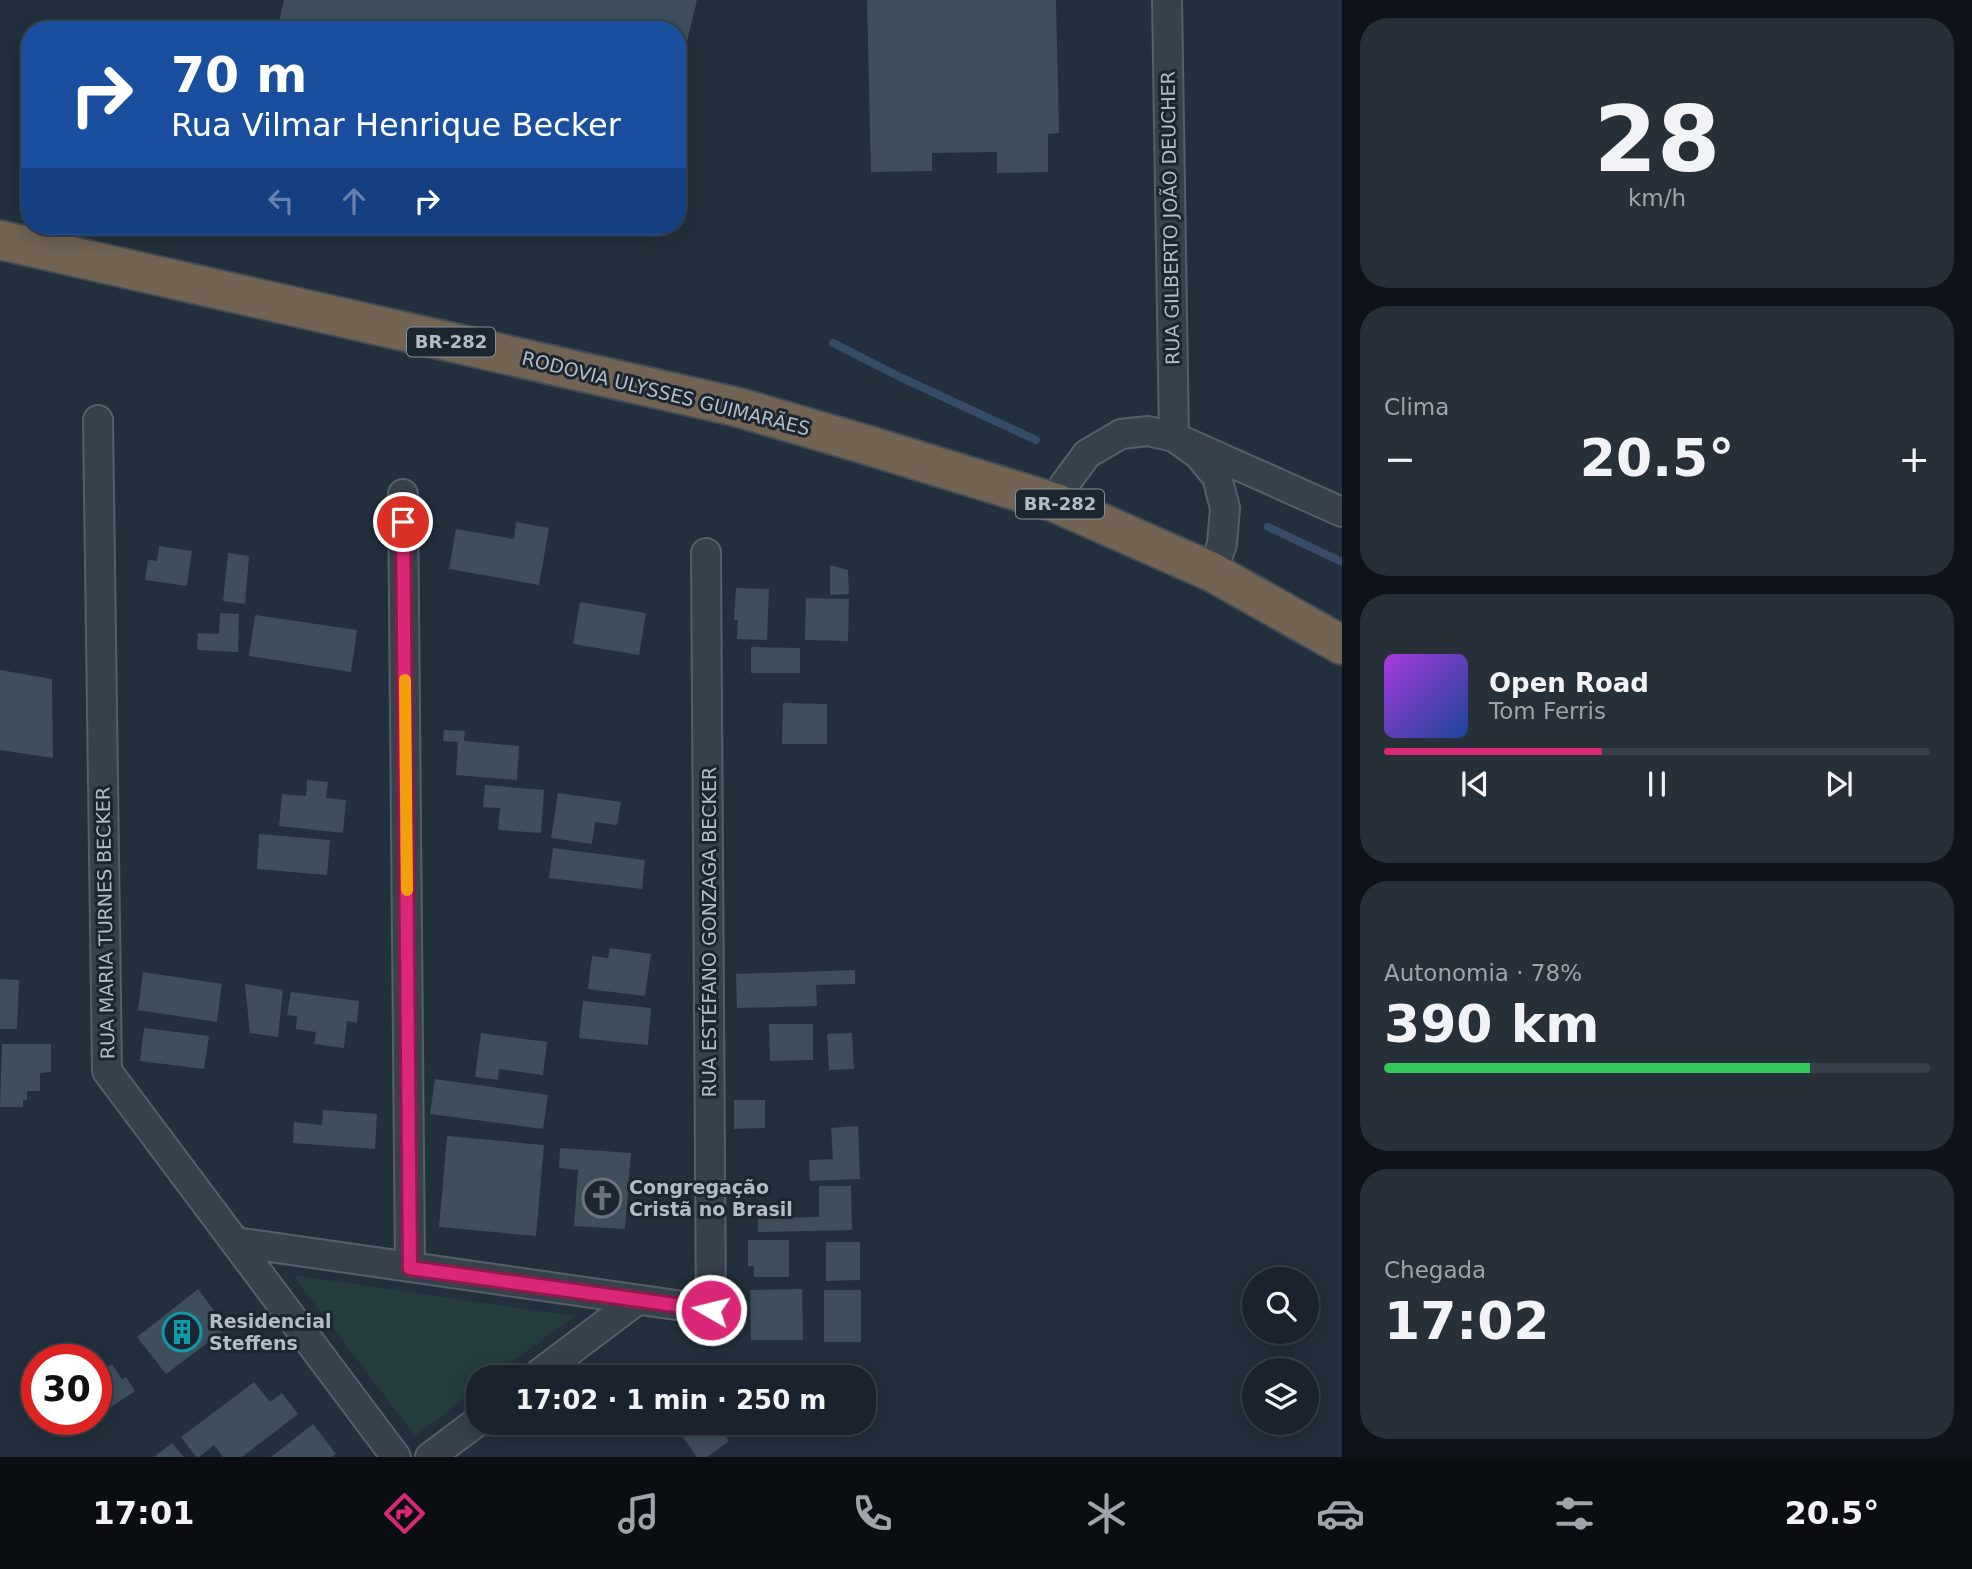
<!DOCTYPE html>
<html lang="pt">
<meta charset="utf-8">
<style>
:root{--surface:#1a232d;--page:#272f39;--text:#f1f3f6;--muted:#9fa4aa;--line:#384049;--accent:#db2777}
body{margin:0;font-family:"DejaVu Sans",sans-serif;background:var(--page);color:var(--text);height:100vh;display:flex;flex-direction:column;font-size:26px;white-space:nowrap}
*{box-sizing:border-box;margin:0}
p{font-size:23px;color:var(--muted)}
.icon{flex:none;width:38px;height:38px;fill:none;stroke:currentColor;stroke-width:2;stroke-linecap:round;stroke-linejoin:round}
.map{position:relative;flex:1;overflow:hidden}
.drawer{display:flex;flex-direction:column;gap:18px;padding:18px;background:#0e1319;width:630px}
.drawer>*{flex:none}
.guide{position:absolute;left:21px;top:21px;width:665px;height:214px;border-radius:28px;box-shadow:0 4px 18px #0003,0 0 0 2px var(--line);background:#1a4fa0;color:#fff;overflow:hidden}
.tools{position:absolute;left:1242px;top:1267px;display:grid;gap:14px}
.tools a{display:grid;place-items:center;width:77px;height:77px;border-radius:50%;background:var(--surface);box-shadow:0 4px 18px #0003,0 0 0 2px var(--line);font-size:35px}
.speed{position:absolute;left:21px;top:1344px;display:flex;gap:14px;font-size:35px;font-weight:700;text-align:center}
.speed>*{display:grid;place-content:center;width:91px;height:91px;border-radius:50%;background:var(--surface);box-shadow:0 4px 18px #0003,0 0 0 2px var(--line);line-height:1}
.speed .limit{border:10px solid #d22;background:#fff;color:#111}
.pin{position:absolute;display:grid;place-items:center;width:60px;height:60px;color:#fff;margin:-30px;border:4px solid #fff;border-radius:50%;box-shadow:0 2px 7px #0007}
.me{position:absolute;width:77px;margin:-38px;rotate:278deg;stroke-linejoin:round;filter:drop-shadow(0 0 5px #0008)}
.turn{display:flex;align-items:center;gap:24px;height:147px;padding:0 35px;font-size:32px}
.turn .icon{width:91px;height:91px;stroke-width:2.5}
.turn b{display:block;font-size:49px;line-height:60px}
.lanes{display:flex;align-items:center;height:66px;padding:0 35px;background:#0003;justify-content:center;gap:35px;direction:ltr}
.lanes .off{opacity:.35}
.big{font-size:52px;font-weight:600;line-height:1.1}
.drawer .tile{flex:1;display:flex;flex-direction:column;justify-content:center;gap:10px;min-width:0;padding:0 24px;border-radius:28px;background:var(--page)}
.drawer .dial{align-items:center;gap:0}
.dial b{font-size:91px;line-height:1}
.song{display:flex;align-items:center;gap:21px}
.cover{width:84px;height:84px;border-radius:10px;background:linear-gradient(135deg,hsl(280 70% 55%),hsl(220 70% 35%))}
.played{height:7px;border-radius:4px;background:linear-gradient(90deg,var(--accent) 40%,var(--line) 40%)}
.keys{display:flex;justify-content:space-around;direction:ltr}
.heat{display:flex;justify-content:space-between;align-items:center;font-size:38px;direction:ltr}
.charge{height:10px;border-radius:5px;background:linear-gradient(90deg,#34c759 78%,var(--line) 0)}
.trip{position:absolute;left:466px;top:1365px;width:410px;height:70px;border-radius:28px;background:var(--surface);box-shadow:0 4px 18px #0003,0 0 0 2px var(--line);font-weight:600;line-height:70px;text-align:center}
.tabs{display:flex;height:112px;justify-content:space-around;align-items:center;background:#0a0e12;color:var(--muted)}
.tabs .icon{width:49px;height:49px}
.tabs .active{color:var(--accent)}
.tabs b{font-size:32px;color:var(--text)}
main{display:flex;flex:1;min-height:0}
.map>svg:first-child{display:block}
.green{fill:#243c3d}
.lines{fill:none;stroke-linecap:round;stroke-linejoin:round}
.stream{stroke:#354c64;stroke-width:8}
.building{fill:#3e4e5b}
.street-casing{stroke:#545f6a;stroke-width:32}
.highway-casing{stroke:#414c57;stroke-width:42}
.street{stroke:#36414c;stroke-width:28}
.highway{stroke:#726352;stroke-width:38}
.route-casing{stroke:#8e194d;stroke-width:18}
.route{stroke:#db2777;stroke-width:12}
.slow{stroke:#f59e0b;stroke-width:12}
.labels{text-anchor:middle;stroke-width:6;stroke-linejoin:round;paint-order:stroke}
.shield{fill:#1b2631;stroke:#848f9b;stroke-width:2}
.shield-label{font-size:18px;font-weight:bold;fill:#b1bcc8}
.street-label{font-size:19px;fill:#b1bcc8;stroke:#1b2631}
.poi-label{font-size:19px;font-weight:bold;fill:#b1bcc8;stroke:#1b2631;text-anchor:start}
</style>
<main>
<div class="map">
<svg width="1342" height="1457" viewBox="0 0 1342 1457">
<rect width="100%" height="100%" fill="#222f3c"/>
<!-- green -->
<path class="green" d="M293,1275l281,41 -82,61h-14v11l-63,48z"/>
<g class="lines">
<!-- stream -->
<g class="stream">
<path d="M833,343l69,35 134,62"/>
<path d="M1268,527l74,35"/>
</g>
</g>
<!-- building -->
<g class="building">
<path d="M284,0h413l-19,79 -1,-49h-400z"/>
<path d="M867,0h189l3,133 -11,1v38l-51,1v-21l-65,1v18l-61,1z"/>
<path d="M516,522l33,6 -10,57 -90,-16 7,-40 58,10z"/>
<path d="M159,546l33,5 -5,35 -42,-6 3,-20 9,1z"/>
<path d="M228,553l21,3 -4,48 -22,-3z"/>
<path d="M830,565l18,5 1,24 -19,1z"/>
<path d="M736,588l33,1 -2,51 -30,-1 1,-19h-4z"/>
<path d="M806,598l43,1 -1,42 -43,-1z"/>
<path d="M580,602l66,11 -7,42 -66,-11z"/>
<path d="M220,613l19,1 -1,38 -41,-2 1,-17 21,1z"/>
<path d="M255,615l102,15 -6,42 -102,-16z"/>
<path d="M751,647l49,1v25h-49z"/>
<path d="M0,670l52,9 1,79 -53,-8z"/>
<path d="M783,703l44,1v40h-45z"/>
<path d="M444,730l21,1 -1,10 55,5 -2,34 -61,-5 2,-33 -15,-1z"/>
<path d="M307,780l21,2 -2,16 20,2 -3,33 -64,-7 3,-32 24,2z"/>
<path d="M485,785l59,5 -3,43 -43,-3 2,-22 -17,-1z"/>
<path d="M558,793l63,9 -4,23 -22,-3 -3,22 -41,-6z"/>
<path d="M259,834l71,6 -3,35 -70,-6z"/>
<path d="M553,848l92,12 -3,29 -93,-11z"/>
<path d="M610,948l41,6 -6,42 -57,-7 4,-33 16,2z"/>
<path d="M855,970v14l-39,1 1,21 -80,2 -1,-34z"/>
<path d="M143,972l79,12 -5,38 -79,-12z"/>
<path d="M0,979l19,1 -2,49h-17z"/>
<path d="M245,984l38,6 -5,47 -28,-4z"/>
<path d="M291,992l68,9 -2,22 -10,-2 -3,27 -30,-4 2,-12 -20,-3 1,-13 -10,-1z"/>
<path d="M583,1001l68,7 -3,37 -69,-7z"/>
<path d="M769,1024h44v36l-43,1z"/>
<path d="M144,1028l65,8 -5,33 -64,-8z"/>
<path d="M481,1033l66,9 -4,33 -44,-6 -1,11 -23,-3z"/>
<path d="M852,1033l2,36 -25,1 -2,-36z"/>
<path d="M2,1044h49v28l-11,1v18h-13v9h-4v7h-23z"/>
<path d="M435,1079l113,16 -5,34 -113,-15z"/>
<path d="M734,1100h31v28l-31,1z"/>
<path d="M323,1110l54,4 -2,35 -82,-6 1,-21 28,3z"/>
<path d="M858,1126l2,53 -50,2 -1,-21 24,-1 -2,-31z"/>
<path d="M447,1136l97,9 -8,91 -97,-9z"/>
<path d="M560,1148l71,5 -6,76 -51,-3 4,-56 -19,-2z"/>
<path d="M819,1186h32l1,44 -94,2v-14l61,-1z"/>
<path d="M748,1240h41v37h-35v-11h-6z"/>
<path d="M826,1242h34v38l-34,1z"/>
<path d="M198,1289l29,39 -61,46 -29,-37z"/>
<path d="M802,1289l1,51h-52l-1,-50z"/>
<rect x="824" y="1290" width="37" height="52"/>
<path d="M112,1364l10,15 4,-2 9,14 -33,22 -6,-10v-15l2,-1 -2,-6 7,-4 -3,-5z"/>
<path d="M254,1382l16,20 12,-9 16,21 -56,43h-19l-9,-12 -15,12h-3l-15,-20z"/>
<path d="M683,1423h33l13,18 -22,16h-10l-21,-29z"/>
<path d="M313,1424l23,30 -4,3h-61z"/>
<path d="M172,1443l12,14h-30z"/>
</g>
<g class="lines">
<defs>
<g id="street">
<path d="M1167,0l7,437 168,75"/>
<path d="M98,420l9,651 289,386"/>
<path d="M403,494l7,773"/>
<path d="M1056,503l8,-18 23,-31 34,-20 27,-3 26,6 25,18 18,22 8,31 -3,36 -10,28"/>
<path d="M235,1242l476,68 -5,-757"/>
<path d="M535,1377l102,-77"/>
<path d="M430,1457l48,-36"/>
</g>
<path id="highway" d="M0,240l737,167 130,38 189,58 156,69 130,73"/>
</defs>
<!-- street casing -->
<use href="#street" class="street-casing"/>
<!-- highway casing -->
<use href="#highway" class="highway-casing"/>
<!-- street -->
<use href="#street" class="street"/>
<!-- highway -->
<use href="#highway" class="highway"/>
</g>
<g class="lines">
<defs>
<path id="route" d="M403,522l7,746 301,42"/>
</defs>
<!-- route casing -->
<use href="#route" class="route-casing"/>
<!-- route -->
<use href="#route" class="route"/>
<!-- slow -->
<path class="slow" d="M405,680l2,210"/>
</g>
<!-- icons -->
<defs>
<symbol id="church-ring" viewBox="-11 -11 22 22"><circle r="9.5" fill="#1b2631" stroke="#6b7280" stroke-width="1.5"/><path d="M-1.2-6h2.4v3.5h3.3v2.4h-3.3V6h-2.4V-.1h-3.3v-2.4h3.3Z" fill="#6b7280"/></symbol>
<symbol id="building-ring" viewBox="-11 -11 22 22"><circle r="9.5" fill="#1b2631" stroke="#0f9aa8" stroke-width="1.5"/><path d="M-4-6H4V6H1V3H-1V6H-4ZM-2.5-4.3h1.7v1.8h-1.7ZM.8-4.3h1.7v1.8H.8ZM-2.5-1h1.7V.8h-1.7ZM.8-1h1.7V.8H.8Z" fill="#0f9aa8"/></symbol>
</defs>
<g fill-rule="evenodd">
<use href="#church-ring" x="580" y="1176" width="44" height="44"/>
<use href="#building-ring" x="160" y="1310" width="44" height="44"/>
</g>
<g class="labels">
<!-- shield labels -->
<g class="shield">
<rect x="407" y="327.5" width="88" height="29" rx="5"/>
<rect x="1016" y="489.5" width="88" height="29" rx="5"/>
</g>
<g class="shield-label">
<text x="451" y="348">BR-282</text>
<text x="1060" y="510">BR-282</text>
</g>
<!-- street labels -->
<g class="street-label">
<text transform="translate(1170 218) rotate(-91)" y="7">RUA GILBERTO JOÃO DEUCHER</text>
<text transform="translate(666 393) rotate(14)" y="7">RODOVIA ULYSSES GUIMARÃES</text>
<text transform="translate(105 923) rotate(-91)" y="7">RUA MARIA TURNES BECKER</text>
<text transform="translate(709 932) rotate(-90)" y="7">RUA ESTÉFANO GONZAGA BECKER</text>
</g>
<!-- poi labels -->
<g class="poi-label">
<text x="629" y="1194">Congregação<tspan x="629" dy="22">Cristã no Brasil</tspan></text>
<text x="209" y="1328">Residencial<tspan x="209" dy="22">Steffens</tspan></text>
</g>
</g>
</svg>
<div class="tools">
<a><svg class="icon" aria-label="search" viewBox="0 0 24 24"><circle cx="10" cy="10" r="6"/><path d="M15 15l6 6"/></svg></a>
<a><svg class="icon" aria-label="layers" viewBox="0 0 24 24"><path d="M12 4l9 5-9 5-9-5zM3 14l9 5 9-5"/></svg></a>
</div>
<div class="speed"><div class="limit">30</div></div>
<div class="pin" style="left:403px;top:522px;background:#d93025"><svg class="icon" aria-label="arrive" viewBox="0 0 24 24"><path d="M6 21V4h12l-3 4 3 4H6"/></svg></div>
<svg class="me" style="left:711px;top:1310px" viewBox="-20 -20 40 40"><circle r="17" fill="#db2777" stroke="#fff" stroke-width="3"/><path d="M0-11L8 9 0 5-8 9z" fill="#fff"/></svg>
<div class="trip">17:02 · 1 min · 250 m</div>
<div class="guide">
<div class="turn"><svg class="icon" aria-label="right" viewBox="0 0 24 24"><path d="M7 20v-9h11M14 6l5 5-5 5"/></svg><div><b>70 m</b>Rua Vilmar Henrique Becker</div></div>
<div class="lanes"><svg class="icon off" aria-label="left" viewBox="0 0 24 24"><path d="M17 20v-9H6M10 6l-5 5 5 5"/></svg><svg class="icon off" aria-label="ahead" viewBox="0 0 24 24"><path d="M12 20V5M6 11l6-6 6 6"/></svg><svg class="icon" aria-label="right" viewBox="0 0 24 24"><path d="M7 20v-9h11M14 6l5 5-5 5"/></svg></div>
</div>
</div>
<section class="drawer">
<div class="tile dial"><b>28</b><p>km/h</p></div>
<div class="tile"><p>Clima</p>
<div class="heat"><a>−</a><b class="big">20.5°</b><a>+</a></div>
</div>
<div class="tile">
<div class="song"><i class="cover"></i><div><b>Open Road</b><p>Tom Ferris</p></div></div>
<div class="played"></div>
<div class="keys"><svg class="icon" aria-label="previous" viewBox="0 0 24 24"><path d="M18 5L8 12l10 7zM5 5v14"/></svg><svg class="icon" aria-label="pause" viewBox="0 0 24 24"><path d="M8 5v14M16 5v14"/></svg><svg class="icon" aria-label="next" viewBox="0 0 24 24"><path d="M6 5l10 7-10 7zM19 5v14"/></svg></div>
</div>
<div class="tile"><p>Autonomia · 78%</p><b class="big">390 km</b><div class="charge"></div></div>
<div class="tile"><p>Chegada</p><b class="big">17:02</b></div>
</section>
</main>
<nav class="tabs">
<b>17:01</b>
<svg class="icon active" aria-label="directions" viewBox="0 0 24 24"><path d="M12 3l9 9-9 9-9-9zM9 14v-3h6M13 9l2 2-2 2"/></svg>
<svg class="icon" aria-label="music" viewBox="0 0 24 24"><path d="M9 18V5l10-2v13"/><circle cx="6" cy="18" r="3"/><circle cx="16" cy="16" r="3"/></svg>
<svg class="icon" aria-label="phone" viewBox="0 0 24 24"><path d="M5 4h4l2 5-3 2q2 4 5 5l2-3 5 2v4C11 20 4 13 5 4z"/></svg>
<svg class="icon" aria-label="climate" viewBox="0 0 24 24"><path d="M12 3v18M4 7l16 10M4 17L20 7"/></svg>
<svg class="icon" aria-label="car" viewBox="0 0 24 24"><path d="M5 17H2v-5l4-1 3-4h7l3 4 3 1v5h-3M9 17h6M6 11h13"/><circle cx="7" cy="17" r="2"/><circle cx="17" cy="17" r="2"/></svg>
<svg class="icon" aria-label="filters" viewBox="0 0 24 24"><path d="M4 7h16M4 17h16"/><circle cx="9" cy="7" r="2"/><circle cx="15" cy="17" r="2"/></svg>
<b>20.5°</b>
</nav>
